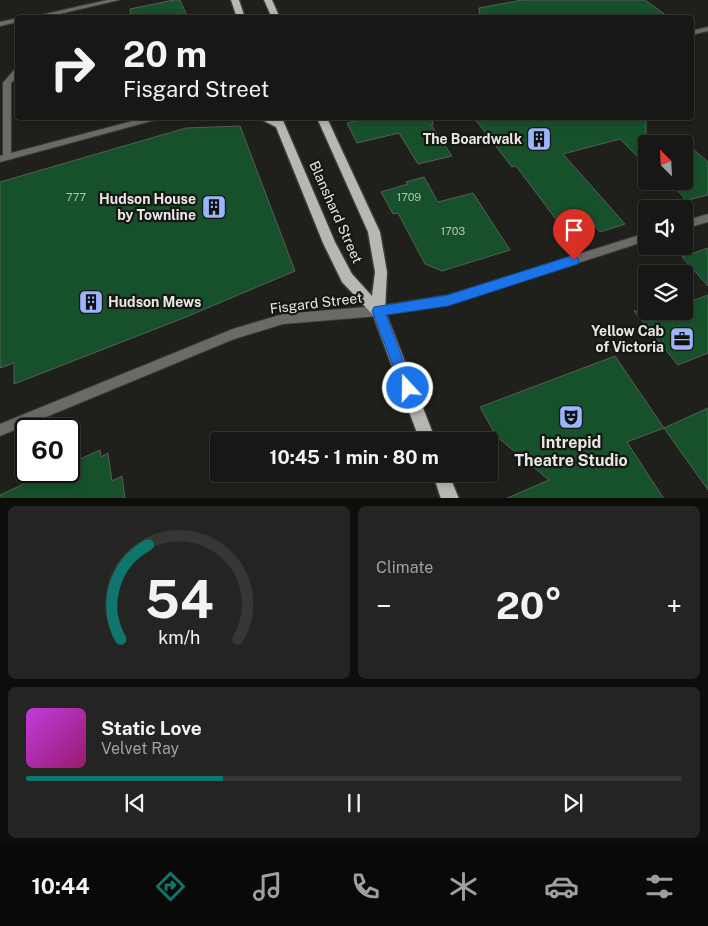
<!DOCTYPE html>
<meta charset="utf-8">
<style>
:root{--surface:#171815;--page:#242522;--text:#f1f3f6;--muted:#9ea0a0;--line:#363734;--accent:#0f766e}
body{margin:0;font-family:"Public Sans",sans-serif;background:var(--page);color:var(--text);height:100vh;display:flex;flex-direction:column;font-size:19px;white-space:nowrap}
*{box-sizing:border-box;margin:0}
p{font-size:16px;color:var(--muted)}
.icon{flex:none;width:28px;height:28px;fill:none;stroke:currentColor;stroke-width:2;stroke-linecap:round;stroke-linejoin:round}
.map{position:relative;height:498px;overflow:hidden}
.drawer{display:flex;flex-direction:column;gap:8px;padding:8px;background:#0d0d0c;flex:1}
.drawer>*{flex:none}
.hud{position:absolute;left:15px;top:15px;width:679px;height:105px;border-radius:5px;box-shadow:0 2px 8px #0003,0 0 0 1px var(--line);background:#171815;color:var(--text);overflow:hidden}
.needle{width:32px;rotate:336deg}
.tools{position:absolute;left:638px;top:135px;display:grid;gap:10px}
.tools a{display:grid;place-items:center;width:55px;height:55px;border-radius:5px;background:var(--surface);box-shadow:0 2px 8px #0003,0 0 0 1px var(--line);font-size:25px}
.speed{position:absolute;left:15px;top:418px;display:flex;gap:10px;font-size:25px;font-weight:700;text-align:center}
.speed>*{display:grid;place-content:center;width:65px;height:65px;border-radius:50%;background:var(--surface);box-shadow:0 2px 8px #0003,0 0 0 1px var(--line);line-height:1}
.speed .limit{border:2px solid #111;border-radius:8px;background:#fff;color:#111}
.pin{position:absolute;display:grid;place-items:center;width:42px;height:42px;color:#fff;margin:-51px -21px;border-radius:50% 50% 50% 0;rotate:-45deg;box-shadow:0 0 5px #0007}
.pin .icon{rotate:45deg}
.me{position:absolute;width:55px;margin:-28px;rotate:339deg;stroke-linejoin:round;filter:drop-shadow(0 0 4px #0008)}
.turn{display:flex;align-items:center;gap:18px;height:105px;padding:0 25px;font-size:22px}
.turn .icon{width:65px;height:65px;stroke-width:2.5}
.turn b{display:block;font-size:35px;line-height:42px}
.big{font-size:38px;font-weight:700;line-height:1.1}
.drawer .tile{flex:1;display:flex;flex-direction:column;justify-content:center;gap:8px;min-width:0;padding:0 18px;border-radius:8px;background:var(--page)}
.drawer .dial{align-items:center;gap:0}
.dial svg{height:130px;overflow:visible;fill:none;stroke:var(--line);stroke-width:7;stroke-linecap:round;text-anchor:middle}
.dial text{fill:var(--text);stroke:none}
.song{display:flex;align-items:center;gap:15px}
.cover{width:60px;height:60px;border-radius:8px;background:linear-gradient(135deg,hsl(290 70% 55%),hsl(320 70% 35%))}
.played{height:5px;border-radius:2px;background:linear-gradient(90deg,var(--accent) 30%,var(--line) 30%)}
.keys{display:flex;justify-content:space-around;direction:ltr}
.heat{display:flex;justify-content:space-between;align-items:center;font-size:28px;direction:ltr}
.drawer .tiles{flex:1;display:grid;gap:8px;grid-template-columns:1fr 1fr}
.tile:last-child{grid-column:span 2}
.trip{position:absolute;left:210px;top:432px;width:288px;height:50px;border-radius:5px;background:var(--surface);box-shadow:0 2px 8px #0003,0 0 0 1px var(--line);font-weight:700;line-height:50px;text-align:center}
.tabs{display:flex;height:80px;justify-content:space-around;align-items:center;background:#090a08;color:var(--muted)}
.tabs .icon{width:35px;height:35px}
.tabs .current{color:var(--accent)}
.tabs b{font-size:22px;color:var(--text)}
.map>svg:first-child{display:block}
.building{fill:#17512b;stroke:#595d5a}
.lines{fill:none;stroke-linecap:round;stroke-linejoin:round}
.service-casing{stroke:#3b3c38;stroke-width:2}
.minor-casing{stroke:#3b3c38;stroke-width:2}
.tertiary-casing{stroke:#3b3c38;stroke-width:2}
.primary-casing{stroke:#3b3c38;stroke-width:3}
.service{fill:#6b6a68;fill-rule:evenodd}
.minor{fill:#6b6a68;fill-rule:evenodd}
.tertiary{fill:#6b6a68;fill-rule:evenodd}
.primary{fill:#b8b7b3;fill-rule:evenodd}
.route{fill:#1a73e8;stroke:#114b97}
.labels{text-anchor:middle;stroke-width:4.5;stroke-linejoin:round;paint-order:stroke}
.number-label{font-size:11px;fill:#b3c2b6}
.poi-label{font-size:14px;font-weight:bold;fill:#e7e8e5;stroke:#161713;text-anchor:end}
.street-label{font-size:14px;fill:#e7e8e5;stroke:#161713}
.near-poi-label{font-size:16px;font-weight:bold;fill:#e7e8e5;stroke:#161713}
</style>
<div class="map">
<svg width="708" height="499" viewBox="0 0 708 499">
<rect width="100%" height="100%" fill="#1f201c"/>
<!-- building -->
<g class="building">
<path d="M174,0h6l8,18h-57l-1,-9z"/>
<path d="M522,0h123l25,18h-190l-1,-10z"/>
<path d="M371,118h61l1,7h-2l21,31 -34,8 -19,-31 -42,10 -10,-20z"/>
<path d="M474,118h172v47l-26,-26 -57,15 62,70 -25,8 -5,-6 -28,8 -51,-68 -4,1z"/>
<path d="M240,126l55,145 -109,46 -172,67v-21l-14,5v-186l186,-54z"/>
<path d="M684,141l24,21v33l-24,6v-4l-17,-16h17z"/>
<path d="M424,177l14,25 35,-9 37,57 -68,21 -17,-7 -27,-51 -5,1 -12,-22 27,-8 -2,-2z"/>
<path d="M708,248v38l-26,-29z"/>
<path d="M708,295v58l-30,12 -44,-54h50v-7z"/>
<path d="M615,356l49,72 -37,14 37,57h-159l44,-19 -53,-44 -16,-29z"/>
<path d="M708,408v82l-44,-62z"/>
<path d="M100,450l1,7 7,-4 4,28 10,-5 3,23h-125v-4l52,-24h17v-7z"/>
</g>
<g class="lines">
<defs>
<path id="service" d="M15,69h3v7l-7,7v74l-4,3 -4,-3v-74z"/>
<path id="minor" d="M708,27v4l-17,4v-4z"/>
<g id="tertiary">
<path d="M107,0h12l-77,18h-14z"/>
<path d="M18,18v4l-18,4v-4z"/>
<path d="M144,118h12l-1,2 -155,42v-6z"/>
<path d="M708,214v8l-24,7v-8z"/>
<path d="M646,233v8l-198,64 -70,11 -95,8 -49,15 -234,97v-12l233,-95 50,-15 95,-8 70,-11z"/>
</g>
<g id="primary">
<path d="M231,0h8l6,18h-8z"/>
<path d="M264,0h8l8,18h-8z"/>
<path d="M258,118h24l53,124 17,32 20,22 3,-24 -7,-40 -51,-114h10l53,114 7,40 -2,39 51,130h-16l-47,-126 -31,-33 -19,-39 -47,-116z"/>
<path d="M433,474h16l10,25h-18z"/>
</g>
</defs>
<!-- service casing -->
<use href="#service" class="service-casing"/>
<!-- minor casing -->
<use href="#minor" class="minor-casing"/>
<!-- tertiary casing -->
<use href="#tertiary" class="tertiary-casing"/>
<!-- primary casing -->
<use href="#primary" class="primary-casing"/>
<!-- service -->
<use href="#service" class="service"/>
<!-- minor -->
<use href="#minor" class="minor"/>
<!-- tertiary -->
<use href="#tertiary" class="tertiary"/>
<!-- primary -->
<use href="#primary" class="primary"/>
</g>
<!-- route -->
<path class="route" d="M574,255l5,5 -1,4 -130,42 -62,9 28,73 -2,4 -4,2 -5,-2 -31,-81 2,-4 74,-12z"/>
<!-- icons -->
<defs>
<symbol id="building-square" viewBox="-11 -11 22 22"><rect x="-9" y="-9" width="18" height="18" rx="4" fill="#9bb5fd" stroke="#161713"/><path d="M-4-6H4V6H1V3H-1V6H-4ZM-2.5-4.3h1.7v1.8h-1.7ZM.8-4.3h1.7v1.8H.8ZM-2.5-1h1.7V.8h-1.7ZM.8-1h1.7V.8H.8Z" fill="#111"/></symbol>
<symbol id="office-square" viewBox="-11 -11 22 22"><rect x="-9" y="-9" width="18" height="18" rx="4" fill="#9bb5fd" stroke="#161713"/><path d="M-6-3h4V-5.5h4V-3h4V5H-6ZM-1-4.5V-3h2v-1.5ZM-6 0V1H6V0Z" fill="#111"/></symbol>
<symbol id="theatre-square" viewBox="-11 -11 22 22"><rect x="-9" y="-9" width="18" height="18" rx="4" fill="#9bb5fd" stroke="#161713"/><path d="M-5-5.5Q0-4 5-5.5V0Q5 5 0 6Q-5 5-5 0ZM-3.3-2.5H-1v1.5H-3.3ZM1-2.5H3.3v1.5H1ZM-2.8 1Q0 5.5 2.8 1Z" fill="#111"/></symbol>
</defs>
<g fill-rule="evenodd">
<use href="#building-square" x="525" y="125" width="28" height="28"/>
<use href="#building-square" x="200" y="193" width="28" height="28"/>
<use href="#building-square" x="77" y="288" width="28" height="28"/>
<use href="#office-square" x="668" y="325" width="28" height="28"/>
<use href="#theatre-square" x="557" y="403" width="28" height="28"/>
</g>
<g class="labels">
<!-- number labels -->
<g class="number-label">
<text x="76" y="201">777</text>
<text x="409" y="201">1709</text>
<text x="453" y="235">1703</text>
</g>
<!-- poi labels -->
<g class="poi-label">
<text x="522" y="144">The Boardwalk</text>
<text x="196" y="204">Hudson House<tspan x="196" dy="16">by Townline</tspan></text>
<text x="108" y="307" text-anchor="start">Hudson Mews</text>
<text x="664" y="336">Yellow Cab<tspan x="664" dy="16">of Victoria</tspan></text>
</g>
<!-- street labels -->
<g class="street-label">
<text transform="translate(336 212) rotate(66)" y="5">Blanshard Street</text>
<text transform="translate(316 303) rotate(-7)" y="5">Fisgard Street</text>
</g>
<!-- near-poi labels -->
<g class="near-poi-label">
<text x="571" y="448">Intrepid<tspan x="571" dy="18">Theatre Studio</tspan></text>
</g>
</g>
</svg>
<div class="tools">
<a><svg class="needle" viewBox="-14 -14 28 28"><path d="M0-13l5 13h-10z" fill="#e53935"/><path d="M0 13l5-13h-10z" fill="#9ea0a0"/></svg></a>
<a><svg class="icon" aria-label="sound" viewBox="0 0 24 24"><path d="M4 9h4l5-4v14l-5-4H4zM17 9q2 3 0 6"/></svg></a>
<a><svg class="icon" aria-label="layers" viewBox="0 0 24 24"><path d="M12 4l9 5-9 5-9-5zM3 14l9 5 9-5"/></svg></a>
</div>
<div class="speed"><div class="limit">60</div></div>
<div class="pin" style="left:574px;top:260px;background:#d93025"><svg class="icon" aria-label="arrive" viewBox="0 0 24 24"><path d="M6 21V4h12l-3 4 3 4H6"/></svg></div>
<svg class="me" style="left:408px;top:388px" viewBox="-20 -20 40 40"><circle r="17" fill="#1a73e8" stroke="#fff" stroke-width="3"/><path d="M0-11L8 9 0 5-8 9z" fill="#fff"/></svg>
<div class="trip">10:45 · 1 min · 80 m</div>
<div class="hud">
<div class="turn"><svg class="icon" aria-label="right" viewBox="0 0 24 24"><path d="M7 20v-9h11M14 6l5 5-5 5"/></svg><div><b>20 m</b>Fisgard Street</div></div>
</div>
</div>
<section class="drawer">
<div class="tiles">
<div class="tile dial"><svg viewBox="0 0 100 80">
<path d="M14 69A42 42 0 1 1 86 69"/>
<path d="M14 69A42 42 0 0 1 31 11" stroke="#0f766e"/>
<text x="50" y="56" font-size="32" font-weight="700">54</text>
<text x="50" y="72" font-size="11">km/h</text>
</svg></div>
<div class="tile"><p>Climate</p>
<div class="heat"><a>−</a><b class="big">20°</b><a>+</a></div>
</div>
<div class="tile">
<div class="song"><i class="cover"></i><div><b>Static Love</b><p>Velvet Ray</p></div></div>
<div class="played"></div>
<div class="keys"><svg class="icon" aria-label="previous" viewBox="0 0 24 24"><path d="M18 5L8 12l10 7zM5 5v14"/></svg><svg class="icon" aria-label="pause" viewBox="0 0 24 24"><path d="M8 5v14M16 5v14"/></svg><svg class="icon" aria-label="next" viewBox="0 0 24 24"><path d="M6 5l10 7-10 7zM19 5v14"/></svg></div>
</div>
</div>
</section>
<nav class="tabs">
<b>10:44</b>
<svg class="icon current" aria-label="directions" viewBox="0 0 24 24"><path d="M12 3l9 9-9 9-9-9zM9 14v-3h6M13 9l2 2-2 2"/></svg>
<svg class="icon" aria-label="music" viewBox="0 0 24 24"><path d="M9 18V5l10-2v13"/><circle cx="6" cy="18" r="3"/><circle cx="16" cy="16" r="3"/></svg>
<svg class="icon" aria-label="phone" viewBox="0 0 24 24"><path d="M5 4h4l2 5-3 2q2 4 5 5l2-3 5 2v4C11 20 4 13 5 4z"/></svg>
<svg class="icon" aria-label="climate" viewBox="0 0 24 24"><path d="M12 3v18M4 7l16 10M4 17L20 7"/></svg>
<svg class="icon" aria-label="car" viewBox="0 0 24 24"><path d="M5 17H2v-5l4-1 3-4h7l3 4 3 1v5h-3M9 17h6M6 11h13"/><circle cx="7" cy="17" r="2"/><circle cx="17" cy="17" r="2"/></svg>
<svg class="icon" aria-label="filters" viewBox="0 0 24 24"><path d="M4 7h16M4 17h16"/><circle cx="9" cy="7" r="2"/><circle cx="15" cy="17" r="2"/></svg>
</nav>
